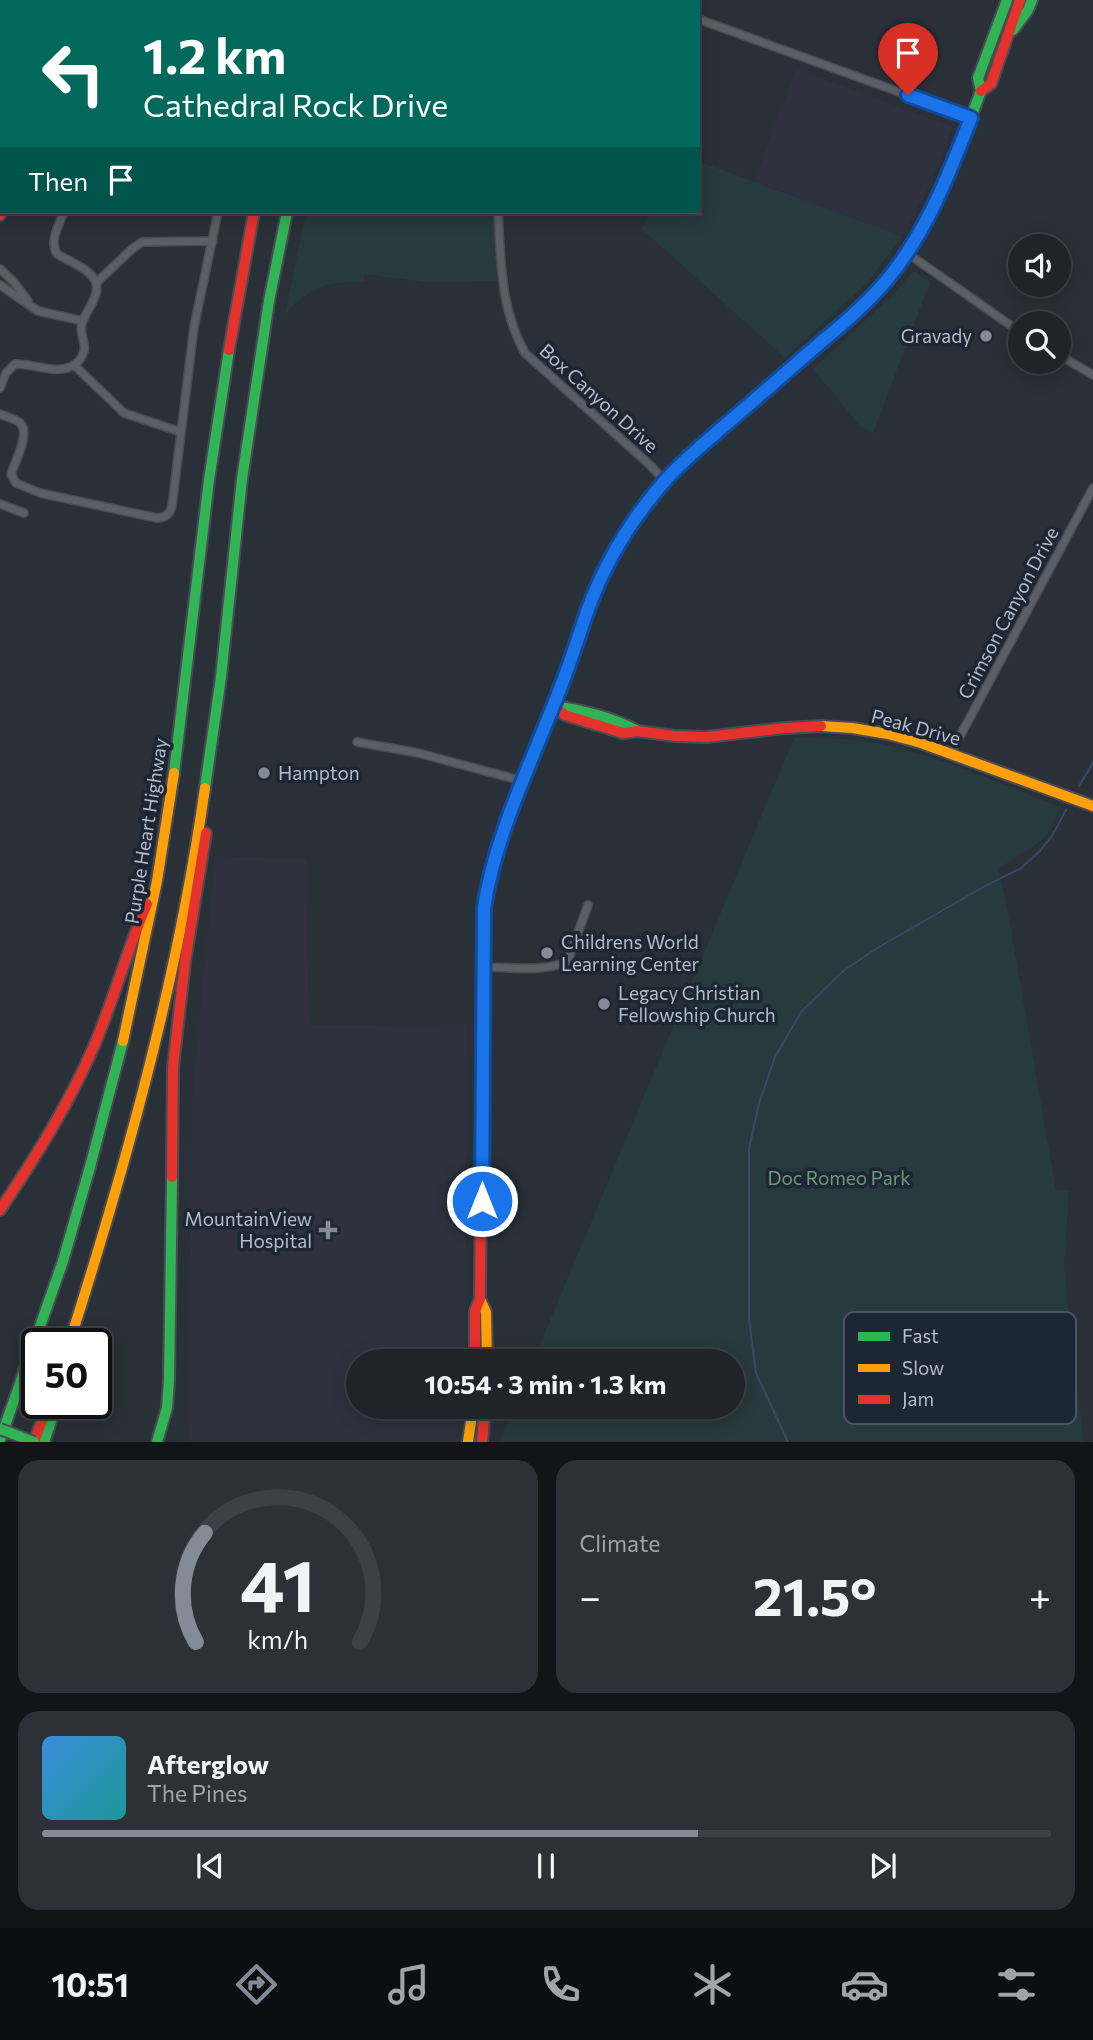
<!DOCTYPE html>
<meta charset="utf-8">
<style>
:root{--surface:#20242a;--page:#2d3036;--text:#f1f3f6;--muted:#a2a4a8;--line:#3d4147;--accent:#848b96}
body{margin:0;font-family:Commissioner,sans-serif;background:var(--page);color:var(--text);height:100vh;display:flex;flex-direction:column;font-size:26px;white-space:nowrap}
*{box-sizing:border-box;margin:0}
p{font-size:23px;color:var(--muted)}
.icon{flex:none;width:38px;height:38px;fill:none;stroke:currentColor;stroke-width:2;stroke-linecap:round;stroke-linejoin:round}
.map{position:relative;height:1442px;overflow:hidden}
.drawer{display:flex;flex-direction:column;gap:18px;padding:18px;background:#121417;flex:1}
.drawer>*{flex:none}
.top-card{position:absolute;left:0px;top:0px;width:700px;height:214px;box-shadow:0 4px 18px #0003,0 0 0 2px var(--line);background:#00695c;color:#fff;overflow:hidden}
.fabs{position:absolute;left:1008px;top:234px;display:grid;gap:14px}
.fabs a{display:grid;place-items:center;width:63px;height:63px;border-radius:50%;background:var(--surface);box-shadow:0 4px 18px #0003,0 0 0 2px var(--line);font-size:35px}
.speed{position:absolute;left:21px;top:1328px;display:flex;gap:14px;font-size:35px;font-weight:700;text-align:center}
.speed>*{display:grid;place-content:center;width:91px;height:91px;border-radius:50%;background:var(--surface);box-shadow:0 4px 18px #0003,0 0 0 2px var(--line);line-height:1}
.speed .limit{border:4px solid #111;border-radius:10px;background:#fff;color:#111}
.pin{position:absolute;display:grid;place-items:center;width:60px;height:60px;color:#fff;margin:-72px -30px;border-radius:50% 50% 50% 0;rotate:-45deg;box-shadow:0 0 7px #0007}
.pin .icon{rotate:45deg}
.me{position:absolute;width:77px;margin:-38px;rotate:0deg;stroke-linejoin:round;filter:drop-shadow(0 0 5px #0008)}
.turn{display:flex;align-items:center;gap:24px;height:147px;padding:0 28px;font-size:32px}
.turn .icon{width:91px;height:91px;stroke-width:2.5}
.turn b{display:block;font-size:49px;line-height:60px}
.then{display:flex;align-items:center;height:66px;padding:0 28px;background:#0003;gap:14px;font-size:26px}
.big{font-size:52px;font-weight:700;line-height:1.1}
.drawer .widget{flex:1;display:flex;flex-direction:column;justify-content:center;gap:10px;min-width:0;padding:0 24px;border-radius:21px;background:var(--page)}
.drawer .dial{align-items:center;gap:0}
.dial svg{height:182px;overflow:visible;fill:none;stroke:var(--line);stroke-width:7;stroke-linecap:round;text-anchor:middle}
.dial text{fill:var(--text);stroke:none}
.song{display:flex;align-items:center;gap:21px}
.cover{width:84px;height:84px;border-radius:10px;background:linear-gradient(135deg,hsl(210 70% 55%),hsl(180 70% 35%))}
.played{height:7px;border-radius:4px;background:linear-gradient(90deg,var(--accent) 65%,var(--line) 65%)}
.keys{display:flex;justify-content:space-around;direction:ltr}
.heat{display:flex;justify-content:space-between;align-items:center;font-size:38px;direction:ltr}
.drawer .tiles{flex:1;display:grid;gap:18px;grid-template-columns:1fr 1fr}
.widget:last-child{grid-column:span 2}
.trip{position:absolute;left:346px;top:1349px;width:399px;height:70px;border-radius:35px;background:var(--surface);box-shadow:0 4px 18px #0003,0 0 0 2px var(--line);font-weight:700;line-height:70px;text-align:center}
.dock{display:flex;height:112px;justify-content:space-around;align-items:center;background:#0d0e11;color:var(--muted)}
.dock .icon{width:49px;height:49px}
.dock .selected{color:var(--accent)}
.dock b{font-size:32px;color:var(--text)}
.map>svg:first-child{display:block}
.medical{fill:#31303e}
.green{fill:#273a3e}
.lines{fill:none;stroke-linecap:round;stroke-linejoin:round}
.stream{stroke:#384963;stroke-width:2}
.street-casing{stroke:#484c53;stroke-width:10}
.fast-casing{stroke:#484c53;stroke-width:14}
.slow-casing{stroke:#484c53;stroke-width:14}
.jam-casing{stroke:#484c53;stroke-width:14}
.street{stroke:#5a5e66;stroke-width:7}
.fast{stroke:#30b455;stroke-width:10}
.slow{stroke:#ff9f0a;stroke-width:10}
.jam{stroke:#e5322d;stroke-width:10}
.fast-bridge-casing{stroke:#484c55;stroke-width:14;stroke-linecap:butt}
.fast-bridge{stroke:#30b455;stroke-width:10}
.route-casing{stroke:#114b97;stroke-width:18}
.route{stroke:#1a73e8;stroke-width:12}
.poi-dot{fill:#848b96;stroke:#1d2633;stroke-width:2.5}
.labels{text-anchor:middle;stroke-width:7;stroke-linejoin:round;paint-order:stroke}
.poi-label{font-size:19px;fill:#b4bcc9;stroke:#1d2633;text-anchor:start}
.street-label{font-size:19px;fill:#b4bcc9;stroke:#1d2633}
.park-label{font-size:19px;fill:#6b9a76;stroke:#1d2633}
.key{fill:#1d2633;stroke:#4a5360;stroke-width:2}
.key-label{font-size:19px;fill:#b4bcc9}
</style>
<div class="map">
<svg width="1093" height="1442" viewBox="0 0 1093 1442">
<rect width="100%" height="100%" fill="#2a3038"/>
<!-- medical -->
<g class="medical">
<path d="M796,69l157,58 -27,66 -24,43 -148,-55z"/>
<path d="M215,856l91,3 3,166 158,-1 -2,337 -106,1v45h105l-5,34h-270l3,-343z"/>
</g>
<!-- green -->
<g class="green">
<path d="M698,161l204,75 -32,44 -85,78 -143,-129 7,-17h49z"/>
<path d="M306,212h192l5,69 -75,1 -64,-8v7c-43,4 -49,1 -79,34z"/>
<path d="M913,272h3l14,10 -57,151 -12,-6 -48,-58 78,-72z"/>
<path d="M794,738c26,0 51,0 76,4 64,11 131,42 191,65l-15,29 -15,12 -33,21 9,38 49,283 13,1 -5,75 9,92 11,83h-584l14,-34h219v-45l-200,-1z"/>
</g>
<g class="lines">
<!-- stream -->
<g class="stream">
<path d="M1079,786l14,-23"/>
<path d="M788,1442l-32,-69 -7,-55v-169l10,-46 16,-46 26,-45 42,-41 36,-24 106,-61 36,-18 18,-16 13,-16 14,-26"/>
</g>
<defs>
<g id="street">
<path d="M572,0v2"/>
<path d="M583,0l1,2"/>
<path d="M698,19l273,99"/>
<path d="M0,35l2,-1"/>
<path d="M0,51h2"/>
<path d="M498,212c3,50 2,96 27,141l125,112 15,16"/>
<path d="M907,253l113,79"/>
<path d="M0,269l14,13 14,19"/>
<path d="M96,283l36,-34 10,-7 71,-1"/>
<path d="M0,285l38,26 45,10"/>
<path d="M1059,355l34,20"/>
<path d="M74,365l50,48 57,19"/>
<path d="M0,388l6,-15 9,-9c17,-1 39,10 55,3 7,-3 12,-9 14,-16 2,-9 -5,-18 -2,-27 3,-13 18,-27 14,-41 -4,-14 -28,-22 -39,-29 -8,-13 2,-29 7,-42"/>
<path d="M0,414c6,3 17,5 21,10 9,10 -6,38 -10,50l5,9 24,10 117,25c8,0 13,-4 15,-12l22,-179 24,-115"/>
<path d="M0,504l24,9"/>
<path d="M357,742l61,11 105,28"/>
<path d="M951,753l142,-265"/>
<path d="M484,967c23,0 66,6 84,-7l20,-55"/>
</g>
<g id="fast">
<path d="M1013,30l15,-20 4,-10"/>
<path d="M981,91l-3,-13 29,-78"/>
<path d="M642,510l22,-28 21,-21c42,-38 86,-74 128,-111 33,-29 65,-56 90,-91 36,-51 56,-110 78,-168"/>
<path d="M554,706c28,4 59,12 84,25"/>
<path d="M174,773l35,-293 20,-130"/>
<path d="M205,788l16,-111 21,-198 27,-178 18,-89"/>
<path d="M0,1440l63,-179 27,-94 33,-126"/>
<path d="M44,1442l13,-38"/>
<path d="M157,1442l10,-34 2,-28 3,-203"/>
</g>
<g id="slow">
<path d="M305,0v2"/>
<path d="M77,2l1,-2"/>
<path d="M821,726l31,2 36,6 33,9 172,63"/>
<path d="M123,1041l34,-160 17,-108"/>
<path d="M482,1067l2,-159 11,-52 18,-52 42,-101 43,-117 19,-40 25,-36"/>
<path d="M480,1299l6,13 1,50"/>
<path d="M69,1344c58,-182 109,-367 136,-556"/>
<path d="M468,1442l5,-35"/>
</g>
<g id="jam">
<path d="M340,2l1,-2"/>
<path d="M981,91l10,-7 29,-84"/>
<path d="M0,215l2,-5"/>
<path d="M229,350l25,-138"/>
<path d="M554,706l11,9 58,18 15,-2 37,5 31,1 79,-9 36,-2"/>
<path d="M172,1177l1,-110 12,-105 21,-129"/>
<path d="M0,1210c35,-52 69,-106 94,-164 20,-47 33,-96 53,-142"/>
<path d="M475,1362v-51l5,-12 2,-232"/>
<path d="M34,1442l14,-38"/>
<path d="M482,1442l3,-35"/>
</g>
</defs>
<!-- street casing -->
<use href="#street" class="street-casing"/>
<!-- fast casing -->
<use href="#fast" class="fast-casing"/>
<!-- slow casing -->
<use href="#slow" class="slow-casing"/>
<!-- jam casing -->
<use href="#jam" class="jam-casing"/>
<!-- street -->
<use href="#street" class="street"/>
<!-- fast -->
<use href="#fast" class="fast"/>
<!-- slow -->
<use href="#slow" class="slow"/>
<!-- jam -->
<use href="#jam" class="jam"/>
<defs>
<path id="fast-bridge" d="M0,1429l34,13"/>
</defs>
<!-- fast-bridge casing -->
<use href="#fast-bridge" class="fast-bridge-casing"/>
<!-- fast-bridge -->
<use href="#fast-bridge" class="fast-bridge"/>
</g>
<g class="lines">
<defs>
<path id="route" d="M482,1201l2,-293c10,-68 45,-141 70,-204 13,-31 23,-63 34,-95 17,-46 43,-89 75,-126 16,-19 36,-35 54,-51 32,-27 64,-55 96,-83 25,-21 52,-43 73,-68 41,-49 62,-105 85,-163l-63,-23"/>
</defs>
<!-- route casing -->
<use href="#route" class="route-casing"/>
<!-- route -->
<use href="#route" class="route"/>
</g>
<!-- markers -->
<g class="poi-dot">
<circle cx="986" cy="336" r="7"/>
<circle cx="264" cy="773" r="7"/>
<circle cx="547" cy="953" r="7"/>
<circle cx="604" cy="1004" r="7"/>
<path d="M324.5 1219.5h7v7h7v7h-7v7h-7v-7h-7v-7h7z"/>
</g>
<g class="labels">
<!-- poi labels -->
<g class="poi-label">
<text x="972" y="343" text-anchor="end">Gravady</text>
<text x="278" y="780">Hampton</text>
<text x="561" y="949">Childrens World<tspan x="561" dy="22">Learning Center</tspan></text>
<text x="618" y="1000">Legacy Christian<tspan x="618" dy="22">Fellowship Church</tspan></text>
<text x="312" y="1226" text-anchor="end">MountainView<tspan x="312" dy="22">Hospital</tspan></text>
</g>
<!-- street labels -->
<g class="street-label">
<text transform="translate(599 398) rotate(42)" y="7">Box Canyon Drive</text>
<text transform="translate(1008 613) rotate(-62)" y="7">Crimson Canyon Drive</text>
<text transform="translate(916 727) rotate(15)" y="7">Peak Drive</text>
<text transform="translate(146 831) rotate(-81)" y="7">Purple Heart Highway</text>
</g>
<!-- park labels -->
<g class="park-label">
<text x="839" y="1185">Doc Romeo Park</text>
</g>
</g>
<!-- legend -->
<rect x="844" y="1312" width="232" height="112" rx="10" class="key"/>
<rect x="858" y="1332" width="32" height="9" fill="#30b455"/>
<rect x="858" y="1364" width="32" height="8" fill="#ff9f0a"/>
<rect x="858" y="1395" width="32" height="9" fill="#e5322d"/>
<g class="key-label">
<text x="902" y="1343">Fast</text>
<text x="902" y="1375">Slow</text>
<text x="902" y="1406">Jam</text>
</g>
</svg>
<div class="fabs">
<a><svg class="icon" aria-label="sound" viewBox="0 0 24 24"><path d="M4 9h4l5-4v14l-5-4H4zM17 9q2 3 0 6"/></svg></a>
<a><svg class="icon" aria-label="search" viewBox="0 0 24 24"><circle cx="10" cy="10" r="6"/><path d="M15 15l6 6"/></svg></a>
</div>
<div class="speed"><div class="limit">50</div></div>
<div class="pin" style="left:908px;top:95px;background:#d93025"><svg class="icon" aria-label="arrive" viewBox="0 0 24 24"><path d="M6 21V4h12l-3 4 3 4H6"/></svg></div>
<svg class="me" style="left:482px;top:1201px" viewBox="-20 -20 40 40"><circle r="17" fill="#1a73e8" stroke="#fff" stroke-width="3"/><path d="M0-11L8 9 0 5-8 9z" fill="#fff"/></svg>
<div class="trip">10:54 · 3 min · 1.3 km</div>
<div class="top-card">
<div class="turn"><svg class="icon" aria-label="left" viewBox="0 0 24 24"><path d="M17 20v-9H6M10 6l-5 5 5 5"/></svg><div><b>1.2 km</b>Cathedral Rock Drive</div></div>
<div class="then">Then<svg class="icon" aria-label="arrive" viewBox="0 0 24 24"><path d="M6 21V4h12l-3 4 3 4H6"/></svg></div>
</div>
</div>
<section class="drawer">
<div class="tiles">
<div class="widget dial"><svg viewBox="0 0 100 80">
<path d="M14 69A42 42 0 1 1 86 69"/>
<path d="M14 69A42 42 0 0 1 18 21" stroke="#848b96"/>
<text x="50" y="56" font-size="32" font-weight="700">41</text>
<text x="50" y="72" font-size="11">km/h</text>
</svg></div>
<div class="widget"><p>Climate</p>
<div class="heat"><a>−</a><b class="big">21.5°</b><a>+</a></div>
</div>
<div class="widget">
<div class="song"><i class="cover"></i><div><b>Afterglow</b><p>The Pines</p></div></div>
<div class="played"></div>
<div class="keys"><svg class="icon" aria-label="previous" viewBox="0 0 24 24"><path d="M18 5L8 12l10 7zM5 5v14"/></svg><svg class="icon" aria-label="pause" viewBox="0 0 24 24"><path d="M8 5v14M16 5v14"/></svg><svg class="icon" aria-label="next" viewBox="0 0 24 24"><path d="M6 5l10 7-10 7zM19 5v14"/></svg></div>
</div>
</div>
</section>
<nav class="dock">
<b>10:51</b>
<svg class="icon selected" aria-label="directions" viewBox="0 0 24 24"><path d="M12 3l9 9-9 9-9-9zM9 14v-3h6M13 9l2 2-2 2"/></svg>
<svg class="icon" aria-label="music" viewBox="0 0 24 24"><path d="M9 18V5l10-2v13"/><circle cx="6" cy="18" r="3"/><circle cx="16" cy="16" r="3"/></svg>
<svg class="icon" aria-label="phone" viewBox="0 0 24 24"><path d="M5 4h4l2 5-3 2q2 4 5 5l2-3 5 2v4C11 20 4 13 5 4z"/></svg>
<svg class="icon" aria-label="climate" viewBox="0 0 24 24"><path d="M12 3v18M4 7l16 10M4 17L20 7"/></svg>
<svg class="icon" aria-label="car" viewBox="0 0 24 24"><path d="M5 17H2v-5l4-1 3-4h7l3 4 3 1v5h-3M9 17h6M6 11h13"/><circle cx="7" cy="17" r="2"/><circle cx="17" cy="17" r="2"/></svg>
<svg class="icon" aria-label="filters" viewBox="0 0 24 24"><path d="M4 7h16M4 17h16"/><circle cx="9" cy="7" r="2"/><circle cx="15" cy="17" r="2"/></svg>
</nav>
